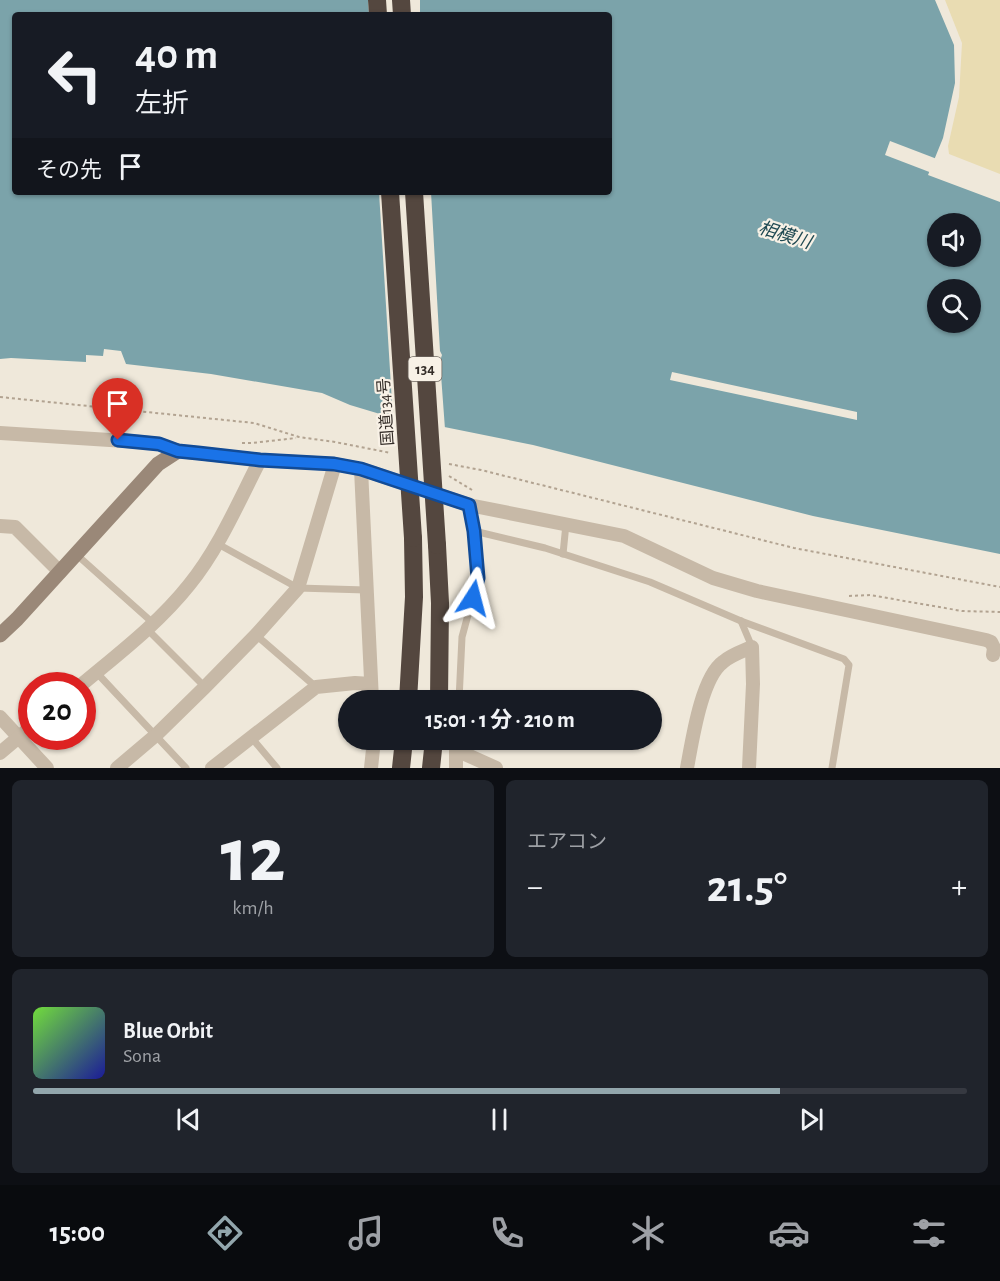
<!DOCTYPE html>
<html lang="ja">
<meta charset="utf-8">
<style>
:root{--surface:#171b24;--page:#20242c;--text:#f1f3f6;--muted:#9ea1a6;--line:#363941;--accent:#92a6ac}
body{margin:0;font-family:"Alegreya Sans","Noto Sans JP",sans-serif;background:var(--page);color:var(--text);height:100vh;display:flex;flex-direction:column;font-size:22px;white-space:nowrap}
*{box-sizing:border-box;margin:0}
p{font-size:20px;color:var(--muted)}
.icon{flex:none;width:33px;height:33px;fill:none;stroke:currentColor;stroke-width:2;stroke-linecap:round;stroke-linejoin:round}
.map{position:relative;height:768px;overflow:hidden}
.panel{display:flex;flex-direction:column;gap:12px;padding:12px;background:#0d0f14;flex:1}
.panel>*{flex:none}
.hud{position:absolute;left:12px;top:12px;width:600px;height:183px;border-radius:6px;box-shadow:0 2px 4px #0004;background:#171b24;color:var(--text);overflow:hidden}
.controls{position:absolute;left:927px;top:213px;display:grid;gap:12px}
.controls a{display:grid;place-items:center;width:54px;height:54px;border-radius:50%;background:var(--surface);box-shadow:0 2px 4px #0004;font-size:30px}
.speed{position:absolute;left:18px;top:672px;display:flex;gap:12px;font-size:30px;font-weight:700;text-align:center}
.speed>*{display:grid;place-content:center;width:78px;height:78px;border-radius:50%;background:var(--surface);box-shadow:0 2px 4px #0004;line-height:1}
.speed .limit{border:9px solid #d22;background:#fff;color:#111}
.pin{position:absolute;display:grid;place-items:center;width:51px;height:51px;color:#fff;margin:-62px -26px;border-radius:50% 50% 50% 0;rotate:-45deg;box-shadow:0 0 6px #0007}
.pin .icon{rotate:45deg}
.me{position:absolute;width:66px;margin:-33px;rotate:9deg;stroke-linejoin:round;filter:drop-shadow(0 0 4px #0008)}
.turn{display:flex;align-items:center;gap:21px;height:126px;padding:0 24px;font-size:27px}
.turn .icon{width:78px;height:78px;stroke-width:2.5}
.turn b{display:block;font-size:42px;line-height:51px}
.then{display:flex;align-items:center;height:57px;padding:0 24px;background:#0003;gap:12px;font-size:22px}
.big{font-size:45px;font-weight:700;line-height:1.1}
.panel .widget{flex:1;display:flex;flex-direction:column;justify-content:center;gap:9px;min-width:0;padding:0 21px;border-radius:9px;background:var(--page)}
.panel .dial{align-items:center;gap:0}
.dial b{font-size:78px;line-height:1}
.song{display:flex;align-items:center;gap:18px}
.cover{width:72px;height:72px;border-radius:9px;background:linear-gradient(135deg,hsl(100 70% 55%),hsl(240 70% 35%))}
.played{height:6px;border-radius:3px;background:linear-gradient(90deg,var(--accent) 80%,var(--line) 80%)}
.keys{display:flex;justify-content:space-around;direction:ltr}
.heat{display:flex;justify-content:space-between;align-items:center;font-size:33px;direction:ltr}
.panel .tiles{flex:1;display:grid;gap:12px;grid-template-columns:1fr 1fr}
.widget:last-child{grid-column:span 2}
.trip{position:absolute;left:338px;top:690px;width:324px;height:60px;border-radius:30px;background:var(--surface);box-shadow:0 2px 4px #0004;font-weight:700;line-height:60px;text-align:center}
.tabs{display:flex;height:96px;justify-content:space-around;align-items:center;background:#090b0e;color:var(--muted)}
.tabs .icon{width:42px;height:42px}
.tabs .selected{color:var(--accent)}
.tabs b{font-size:27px;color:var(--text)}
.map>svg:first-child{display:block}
.sand{fill:#e9dcb2}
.water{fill:#7ba3aa;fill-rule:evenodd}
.pier{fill:#efe8da}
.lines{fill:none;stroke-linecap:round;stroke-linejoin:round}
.path{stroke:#b2a391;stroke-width:2;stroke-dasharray:3 3;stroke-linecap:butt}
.lane{stroke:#c7b9a7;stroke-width:7}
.street{stroke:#c7b9a7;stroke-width:14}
.secondary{stroke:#9a8878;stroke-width:15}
.highway{stroke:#54473f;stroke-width:18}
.highway-bridge{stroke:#54473f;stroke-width:18}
.route-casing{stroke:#114b97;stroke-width:15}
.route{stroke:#1a73e8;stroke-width:10}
.labels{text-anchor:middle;stroke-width:4.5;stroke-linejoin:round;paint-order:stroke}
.shield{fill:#f8f1e6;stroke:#6e6760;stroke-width:1.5}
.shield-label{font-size:15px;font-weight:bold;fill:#332c27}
.street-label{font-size:16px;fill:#332c27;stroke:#f8f1e6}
.water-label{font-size:18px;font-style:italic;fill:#1f4952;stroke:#f8f1e6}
</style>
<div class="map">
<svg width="1000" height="768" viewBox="0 0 1000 768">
<rect width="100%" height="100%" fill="#efe8da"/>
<!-- sand -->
<path class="sand" d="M945,0h55v174l-51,-20 -1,-8 11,-49 3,-54z"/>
<!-- water -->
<path class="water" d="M0,0h935l19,45 1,38 -12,55 -15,37 72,27v352l-187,-38 -280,-71 -153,-31 -30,-9 -28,-12 -111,-19 -85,-10 -5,-13 -17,-2 -1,7 -17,-1v7l-75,-4 -11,1zM15,15h594v177h-594zM938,224h32v32h-32zM938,290h32v32h-32z"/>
<!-- pier -->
<g class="pier">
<path d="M368,0h52v15h-51z"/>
<path d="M890,141l47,18 -5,14 -47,-18z"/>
<path d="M379,192h52l9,159 2,4 -2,6 5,68 -52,-10z"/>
<path d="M672,372l185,40v8l-187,-40z"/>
</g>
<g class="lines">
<!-- path -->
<g class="path">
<path d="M0,397l254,26 45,14 36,5 56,11"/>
<path d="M242,443h10l44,-5"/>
<path d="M449,464l32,6 313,78 206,39"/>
<path d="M449,476l23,14"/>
<path d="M849,596l21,-1 92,16 38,1"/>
</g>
<!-- lane -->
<g class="lane">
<path d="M474,531l71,17 105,34 91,39 103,38 5,6 -17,103"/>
<path d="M218,544l80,44 68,2"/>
<path d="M563,554l3,-30"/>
<path d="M77,555l76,68"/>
<path d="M741,621l11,26"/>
<path d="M147,629l58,58"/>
<path d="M256,635l60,52"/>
<path d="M96,672l90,96"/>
<path d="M459,700l3,-63 16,-59 -4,-47 -5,-26"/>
<path d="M251,737l26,31"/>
</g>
<!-- street -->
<g class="street">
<path d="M0,433l141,9 18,2 19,7 82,9 75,4 26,5 108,36 155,31 89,42 44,13 229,49 5,2 3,6 -1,7"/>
<path d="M361,469l11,231"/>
<path d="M0,526l15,1 45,45"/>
<path d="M80,686c38,-32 78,-62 109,-101 30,-37 49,-82 71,-125"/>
<path d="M0,717l47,51"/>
<path d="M0,753l32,-27"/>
<path d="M117,768l39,-33 49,-48 51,-52 42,-47 37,-124"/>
<path d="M212,768l104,-81 39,-4 16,1"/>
<path d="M371,768l3,-28"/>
<path d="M456,768v-18l40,18"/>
<path d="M687,768c5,-26 14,-90 36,-106 8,-7 20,-11 29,-15l1,37 -4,84"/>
</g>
<!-- secondary -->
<path class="secondary" d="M0,635l17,-16 141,-155 20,-13"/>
<!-- highway -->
<g class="highway">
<path d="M377,0l1,15"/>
<path d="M401,0l1,15"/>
<path d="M437,545l3,58 -1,97"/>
<path d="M408,700l6,-103 -1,-59"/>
<path d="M401,768l3,-28"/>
<path d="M431,768l3,-28"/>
</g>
<!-- highway-bridge -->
<g class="highway-bridge">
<path d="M390,192l23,346"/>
<path d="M414,192l23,353"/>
</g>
</g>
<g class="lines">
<defs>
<path id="route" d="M118,440l41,4 19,7 20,2 62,7 74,4 27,5 108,36 5,26 4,47 -5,20"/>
</defs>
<!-- route casing -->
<use href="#route" class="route-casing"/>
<!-- route -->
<use href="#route" class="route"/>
</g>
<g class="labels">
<!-- shield labels -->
<rect class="shield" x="408.5" y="357" width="33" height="24" rx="4.5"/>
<g class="shield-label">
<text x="425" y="374">134</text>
</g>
<!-- street labels -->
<g class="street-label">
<text transform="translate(385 412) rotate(-94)" y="6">国道134号</text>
</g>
<!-- water labels -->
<g class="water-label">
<text transform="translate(785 235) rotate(17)" y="6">相模川</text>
</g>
</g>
</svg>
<div class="controls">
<a><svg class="icon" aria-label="sound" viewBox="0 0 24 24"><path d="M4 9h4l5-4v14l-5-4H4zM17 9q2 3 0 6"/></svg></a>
<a><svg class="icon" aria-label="search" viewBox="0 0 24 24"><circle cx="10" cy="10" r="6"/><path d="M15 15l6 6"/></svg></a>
</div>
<div class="speed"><div class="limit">20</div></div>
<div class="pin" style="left:118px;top:440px;background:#d93025"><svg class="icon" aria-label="arrive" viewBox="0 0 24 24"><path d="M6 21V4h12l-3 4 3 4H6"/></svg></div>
<svg class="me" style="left:473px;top:598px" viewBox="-20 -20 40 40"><path d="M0-17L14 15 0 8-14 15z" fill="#1a73e8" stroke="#fff" stroke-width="4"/></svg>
<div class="trip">15:01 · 1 分 · 210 m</div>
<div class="hud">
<div class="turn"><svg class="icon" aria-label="left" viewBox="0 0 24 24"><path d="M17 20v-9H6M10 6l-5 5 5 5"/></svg><div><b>40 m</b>左折</div></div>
<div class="then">その先<svg class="icon" aria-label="arrive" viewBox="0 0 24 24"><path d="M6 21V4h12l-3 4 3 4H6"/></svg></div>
</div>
</div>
<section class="panel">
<div class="tiles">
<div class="widget dial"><b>12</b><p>km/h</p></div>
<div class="widget"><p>エアコン</p>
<div class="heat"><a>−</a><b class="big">21.5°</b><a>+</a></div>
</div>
<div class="widget">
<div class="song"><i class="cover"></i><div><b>Blue Orbit</b><p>Sona</p></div></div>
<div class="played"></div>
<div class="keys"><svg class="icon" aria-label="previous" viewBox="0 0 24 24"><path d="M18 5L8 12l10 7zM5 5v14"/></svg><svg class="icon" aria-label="pause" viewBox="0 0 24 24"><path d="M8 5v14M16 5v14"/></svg><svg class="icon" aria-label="next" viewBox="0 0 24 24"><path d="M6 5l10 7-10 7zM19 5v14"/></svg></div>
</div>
</div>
</section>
<nav class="tabs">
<b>15:00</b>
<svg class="icon selected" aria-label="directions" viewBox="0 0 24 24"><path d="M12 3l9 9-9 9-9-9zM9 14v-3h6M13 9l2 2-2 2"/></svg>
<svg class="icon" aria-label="music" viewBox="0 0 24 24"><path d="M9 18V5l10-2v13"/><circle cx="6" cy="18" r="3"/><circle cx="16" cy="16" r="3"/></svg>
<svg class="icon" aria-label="phone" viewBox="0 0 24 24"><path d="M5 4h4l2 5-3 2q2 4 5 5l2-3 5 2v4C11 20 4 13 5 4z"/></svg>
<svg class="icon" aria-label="climate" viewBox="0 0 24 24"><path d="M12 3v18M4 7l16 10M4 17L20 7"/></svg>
<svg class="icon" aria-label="car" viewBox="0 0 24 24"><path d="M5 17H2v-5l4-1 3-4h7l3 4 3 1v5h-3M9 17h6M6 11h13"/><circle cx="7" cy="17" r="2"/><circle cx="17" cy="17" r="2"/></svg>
<svg class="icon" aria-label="filters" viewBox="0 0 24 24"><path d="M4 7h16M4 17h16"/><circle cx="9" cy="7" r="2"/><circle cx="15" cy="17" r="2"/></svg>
</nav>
